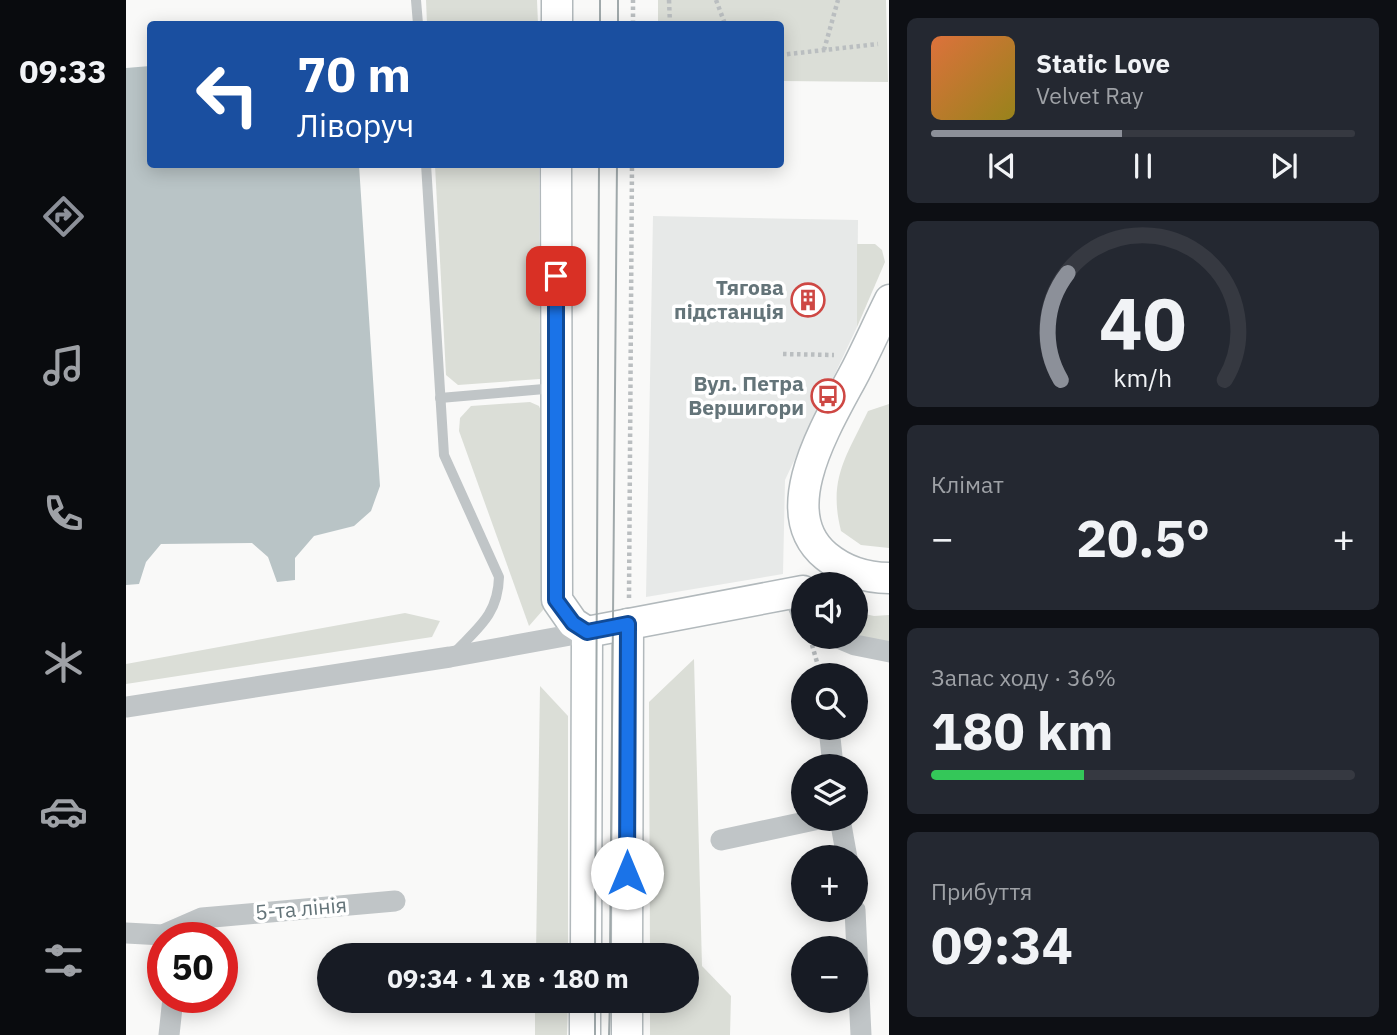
<!DOCTYPE html>
<html lang="uk">
<meta charset="utf-8">
<style>
:root{--surface:#171b24;--page:#242831;--text:#f1f3f6;--muted:#9ea1a6;--line:#363941;--accent:#8c9099}
body{margin:0;font-family:"IBM Plex Sans",sans-serif;background:var(--page);color:var(--text);height:100vh;display:flex;flex-direction:column;font-size:26px;white-space:nowrap}
*{box-sizing:border-box;margin:0}
p{font-size:23px;color:var(--muted)}
.icon{flex:none;width:38px;height:38px;fill:none;stroke:currentColor;stroke-width:2;stroke-linecap:round;stroke-linejoin:round}
.map{position:relative;flex:1;overflow:hidden}
.side{display:flex;flex-direction:column;gap:18px;padding:18px;background:#0d0f14;width:508px}
.side>*{flex:none}
.banner{position:absolute;left:21px;top:21px;width:637px;height:147px;border-radius:7px;box-shadow:0 4px 18px #0003;background:#1a4fa0;color:#fff;overflow:hidden}
.fabs{position:absolute;left:665px;top:572px;display:grid;gap:14px}
.fabs a{display:grid;place-items:center;width:77px;height:77px;border-radius:50%;background:var(--surface);box-shadow:0 4px 18px #0003;font-size:35px}
.speed{position:absolute;left:21px;top:922px;display:flex;gap:14px;font-size:35px;font-weight:700;text-align:center}
.speed>*{display:grid;place-content:center;width:91px;height:91px;border-radius:50%;background:var(--surface);box-shadow:0 4px 18px #0003;line-height:1}
.speed .limit{border:10px solid #d22;background:#fff;color:#111}
.pin{position:absolute;display:grid;place-items:center;width:60px;height:60px;color:#fff;margin:-30px;border-radius:14px;box-shadow:0 4px 10px #0006}
.me{position:absolute;width:77px;margin:-38px;rotate:0deg;stroke-linejoin:round;filter:drop-shadow(0 0 5px #0008)}
.turn{display:flex;align-items:center;gap:24px;height:147px;padding:0 35px;font-size:32px}
.turn .icon{width:91px;height:91px;stroke-width:2.5}
.turn b{display:block;font-size:49px;line-height:60px}
.big{font-size:52px;font-weight:700;line-height:1.1}
.side .tile{flex:1;display:flex;flex-direction:column;justify-content:center;gap:10px;min-width:0;padding:0 24px;border-radius:10px;background:var(--page)}
.side .dial{align-items:center;gap:0}
.dial svg{height:182px;overflow:visible;fill:none;stroke:var(--line);stroke-width:7;stroke-linecap:round;text-anchor:middle}
.dial text{fill:var(--text);stroke:none}
.song{display:flex;align-items:center;gap:21px}
.cover{width:84px;height:84px;border-radius:10px;background:linear-gradient(135deg,hsl(20 70% 55%),hsl(50 70% 35%))}
.played{height:7px;border-radius:4px;background:linear-gradient(90deg,var(--accent) 45%,var(--line) 45%)}
.keys{display:flex;justify-content:space-around;direction:ltr}
.heat{display:flex;justify-content:space-between;align-items:center;font-size:38px;direction:ltr}
.charge{height:10px;border-radius:5px;background:linear-gradient(90deg,#34c759 36%,var(--line) 0)}
.trip{position:absolute;left:191px;top:943px;width:382px;height:70px;border-radius:35px;background:var(--surface);box-shadow:0 4px 18px #0003;font-weight:700;line-height:70px;text-align:center}
main{display:flex;flex:1;min-height:0}
.tab-bar{display:flex;flex-direction:column;width:126px;justify-content:space-around;align-items:center;background:#090b0e;color:var(--muted)}
.tab-bar .icon{width:49px;height:49px}
.tab-bar .active{color:var(--accent)}
.tab-bar b{font-size:32px;color:var(--text)}
.map>svg:first-child{display:block}
.built{fill:#e7e9e8}
.green{fill:#dbded7}
.water{fill:#b9c4c6}
.lines{fill:none;stroke-linecap:round;stroke-linejoin:round}
.secondary-casing{stroke:#b2b9bc;stroke-width:33}
.path{stroke:#babec0;stroke-width:4.5;stroke-dasharray:3.5 3.5;stroke-linecap:butt}
.service{stroke:#c0c5c7;stroke-width:10}
.minor{stroke:#c0c5c7;stroke-width:21}
.secondary{stroke:#fff;stroke-width:30}
.tram{stroke:#a0a9ab;stroke-width:2}
.route-casing{stroke:#114b97;stroke-width:18}
.route{stroke:#1a73e8;stroke-width:12}
.labels{text-anchor:middle;stroke-width:7;stroke-linejoin:round;paint-order:stroke}
.poi-label{font-size:21px;font-weight:bold;fill:#647479;stroke:#fff;text-anchor:end}
.street-label{font-size:21px;fill:#647479;stroke:#fff}
</style>
<main>
<nav class="tab-bar">
<b>09:33</b>
<svg class="icon active" aria-label="directions" viewBox="0 0 24 24"><path d="M12 3l9 9-9 9-9-9zM9 14v-3h6M13 9l2 2-2 2"/></svg>
<svg class="icon" aria-label="music" viewBox="0 0 24 24"><path d="M9 18V5l10-2v13"/><circle cx="6" cy="18" r="3"/><circle cx="16" cy="16" r="3"/></svg>
<svg class="icon" aria-label="phone" viewBox="0 0 24 24"><path d="M5 4h4l2 5-3 2q2 4 5 5l2-3 5 2v4C11 20 4 13 5 4z"/></svg>
<svg class="icon" aria-label="climate" viewBox="0 0 24 24"><path d="M12 3v18M4 7l16 10M4 17L20 7"/></svg>
<svg class="icon" aria-label="car" viewBox="0 0 24 24"><path d="M5 17H2v-5l4-1 3-4h7l3 4 3 1v5h-3M9 17h6M6 11h13"/><circle cx="7" cy="17" r="2"/><circle cx="17" cy="17" r="2"/></svg>
<svg class="icon" aria-label="filters" viewBox="0 0 24 24"><path d="M4 7h16M4 17h16"/><circle cx="9" cy="7" r="2"/><circle cx="15" cy="17" r="2"/></svg>
</nav>
<div class="map">
<svg width="764" height="1035" viewBox="0 0 764 1035">
<rect width="100%" height="100%" fill="#f9f9f8"/>
<!-- built -->
<path class="built" d="M527,216l205,4 -1,107 -72,153 -2,94 -137,23z"/>
<!-- green -->
<g class="green">
<path d="M300,0h111l1,24h-111z"/>
<path d="M532,0h228l2,82 -107,-1 -1,-57h-122z"/>
<path d="M309,165h104l1,214 -82,6 -12,-10z"/>
<path d="M731,244h18l7,6 3,12 -28,65z"/>
<path d="M404,402l9,4 4,10v194l-14,16 -70,-195 1,-13 11,-12z"/>
<path d="M763,404v144l-28,-3 -20,-14c-13,-52 5,-74 27,-120z"/>
<path d="M730,612l18,4 15,-1v30l-33,-8z"/>
<path d="M279,613l35,8 -8,16 -306,47v-20z"/>
<path d="M568,659l8,307 29,30 -1,39h-80v-34h36v-45l-36,-1 -1,-253z"/>
<path d="M414,686l28,30v239h-32z"/>
<path d="M409,1001h33l-1,34h-32z"/>
</g>
<!-- water -->
<path class="water" d="M24,66v98l209,1 21,321 -9,25 -17,15 -40,10 -19,22v22l-18,2 -9,-25 -16,-14 -91,1 -15,18 -7,22 -13,1v-517z"/>
<g class="lines">
<defs>
<g id="secondary">
<path d="M431,24v-24"/>
<path d="M430,164l1,436 16,23 14,9 216,-41"/>
<path d="M764,300c-12,24 -23,49 -35,72 -25,48 -84,139 -29,184 18,15 40,22 64,22"/>
<path d="M460,956l1,-324"/>
<path d="M501,956l1,-332"/>
<path d="M459,1035v-34"/>
<path d="M501,1035v-34"/>
</g>
</defs>
<!-- secondary casing -->
<use href="#secondary" class="secondary-casing"/>
<!-- path -->
<g class="path">
<path d="M543,0l1,24"/>
<path d="M590,0l9,24"/>
<path d="M507,24v-24"/>
<path d="M698,50l14,-50"/>
<path d="M654,55l98,-11"/>
<path d="M657,354l51,1"/>
<path d="M503,598l3,-434"/>
<path d="M684,638l11,38"/>
</g>
<!-- service -->
<g class="service">
<path d="M290,0l2,24"/>
<path d="M300,164l18,291 55,122c-1,37 -20,50 -44,75"/>
<path d="M314,398l116,-10"/>
</g>
<!-- minor -->
<g class="minor">
<path d="M667,593l10,25"/>
<path d="M710,637l19,8 35,7"/>
<path d="M0,707l324,-50 137,-25"/>
<path d="M703,728l4,38"/>
<path d="M714,819l7,39"/>
<path d="M595,840l98,-21"/>
<path d="M729,910l6,125"/>
<path d="M0,933l37,2 39,-17 193,-17"/>
<path d="M43,1035l4,-37"/>
</g>
<!-- secondary -->
<use href="#secondary" class="secondary"/>
<!-- tram -->
<g class="tram">
<path d="M474,24v-24"/>
<path d="M492,24v-24"/>
<path d="M469,956l4,-792"/>
<path d="M484,956l7,-792"/>
<path d="M469,1035v-34"/>
<path d="M483,1035l1,-34"/>
</g>
</g>
<g class="lines">
<defs>
<path id="route" d="M430,276v324l17,23 14,9 41,-8 -1,249"/>
</defs>
<!-- route casing -->
<use href="#route" class="route-casing"/>
<!-- route -->
<use href="#route" class="route"/>
</g>
<!-- icons -->
<defs>
<symbol id="building-ring" viewBox="-11 -11 22 22"><circle r="9.5" fill="#fff" stroke="#ce4844" stroke-width="1.5"/><path d="M-4-6H4V6H1V3H-1V6H-4ZM-2.5-4.3h1.7v1.8h-1.7ZM.8-4.3h1.7v1.8H.8ZM-2.5-1h1.7V.8h-1.7ZM.8-1h1.7V.8H.8Z" fill="#ce4844"/></symbol>
<symbol id="bus-ring" viewBox="-11 -11 22 22"><circle r="9.5" fill="#fff" stroke="#ce4844" stroke-width="1.5"/><path d="M-5-6H5V4H4V6H2V4H-2V6H-4V4H-5ZM-3.5-4V0h7V-4ZM-3.5 1.2v1.5H-2V1.2ZM2 1.2v1.5H3.5V1.2Z" fill="#ce4844"/></symbol>
</defs>
<g fill-rule="evenodd">
<use href="#building-ring" x="663" y="281" width="38" height="38"/>
<use href="#bus-ring" x="683" y="377" width="38" height="38"/>
</g>
<g class="labels">
<!-- poi labels -->
<g class="poi-label">
<text x="658" y="295">Тягова<tspan x="658" dy="24">пiдстанцiя</tspan></text>
<text x="678" y="391">Вул. Петра<tspan x="678" dy="24">Вершигори</tspan></text>
</g>
<!-- street labels -->
<g class="street-label">
<text transform="translate(175 909) rotate(-5)" y="7">5-та лінія</text>
</g>
</g>
</svg>
<div class="fabs">
<a><svg class="icon" aria-label="sound" viewBox="0 0 24 24"><path d="M4 9h4l5-4v14l-5-4H4zM17 9q2 3 0 6"/></svg></a>
<a><svg class="icon" aria-label="search" viewBox="0 0 24 24"><circle cx="10" cy="10" r="6"/><path d="M15 15l6 6"/></svg></a>
<a><svg class="icon" aria-label="layers" viewBox="0 0 24 24"><path d="M12 4l9 5-9 5-9-5zM3 14l9 5 9-5"/></svg></a>
<a>+</a>
<a>−</a>
</div>
<div class="speed"><div class="limit">50</div></div>
<div class="pin" style="left:430px;top:276px;background:#d93025"><svg class="icon" aria-label="arrive" viewBox="0 0 24 24"><path d="M6 21V4h12l-3 4 3 4H6"/></svg></div>
<svg class="me" style="left:501px;top:873px" viewBox="-20 -20 40 40"><circle r="19" fill="#fff"/><path d="M0-13L10 11 0 6-10 11z" fill="#1a73e8"/></svg>
<div class="trip">09:34 · 1 хв · 180 m</div>
<div class="banner">
<div class="turn"><svg class="icon" aria-label="left" viewBox="0 0 24 24"><path d="M17 20v-9H6M10 6l-5 5 5 5"/></svg><div><b>70 m</b>Ліворуч</div></div>
</div>
</div>
<section class="side">
<div class="tile">
<div class="song"><i class="cover"></i><div><b>Static Love</b><p>Velvet Ray</p></div></div>
<div class="played"></div>
<div class="keys"><svg class="icon" aria-label="previous" viewBox="0 0 24 24"><path d="M18 5L8 12l10 7zM5 5v14"/></svg><svg class="icon" aria-label="pause" viewBox="0 0 24 24"><path d="M8 5v14M16 5v14"/></svg><svg class="icon" aria-label="next" viewBox="0 0 24 24"><path d="M6 5l10 7-10 7zM19 5v14"/></svg></div>
</div>
<div class="tile dial"><svg viewBox="0 0 100 80">
<path d="M14 69A42 42 0 1 1 86 69"/>
<path d="M14 69A42 42 0 0 1 17 22" stroke="#8c9099"/>
<text x="50" y="56" font-size="32" font-weight="700">40</text>
<text x="50" y="72" font-size="11">km/h</text>
</svg></div>
<div class="tile"><p>Клімат</p>
<div class="heat"><a>−</a><b class="big">20.5°</b><a>+</a></div>
</div>
<div class="tile"><p>Запас ходу · 36%</p><b class="big">180 km</b><div class="charge"></div></div>
<div class="tile"><p>Прибуття</p><b class="big">09:34</b></div>
</section>
</main>
